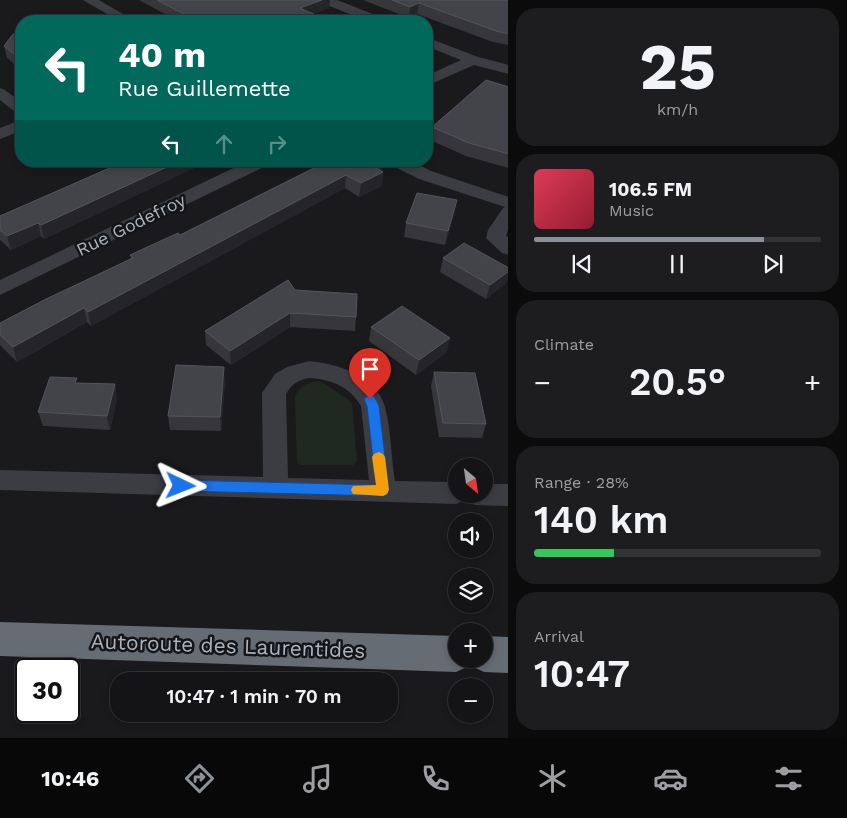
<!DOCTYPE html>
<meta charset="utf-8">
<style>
:root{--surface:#141416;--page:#1d1d1f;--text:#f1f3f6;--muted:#9d9ea1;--line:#333335;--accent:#8c9099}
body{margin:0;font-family:"Work Sans",sans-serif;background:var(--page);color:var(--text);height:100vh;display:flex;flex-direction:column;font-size:19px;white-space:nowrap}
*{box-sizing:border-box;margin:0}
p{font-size:16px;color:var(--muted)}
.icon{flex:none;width:28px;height:28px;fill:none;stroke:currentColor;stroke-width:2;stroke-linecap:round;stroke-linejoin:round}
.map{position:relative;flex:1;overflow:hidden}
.side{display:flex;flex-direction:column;gap:8px;padding:8px;background:#0b0b0c;width:339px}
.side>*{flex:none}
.top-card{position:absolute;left:15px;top:15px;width:418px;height:152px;border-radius:20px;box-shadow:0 2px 8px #0003,0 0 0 1px var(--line);background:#00695c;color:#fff;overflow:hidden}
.needle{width:32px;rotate:151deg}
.fabs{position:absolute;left:448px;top:458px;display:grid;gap:10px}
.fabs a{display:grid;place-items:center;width:45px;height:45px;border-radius:50%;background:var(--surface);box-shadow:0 2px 8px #0003,0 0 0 1px var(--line);font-size:25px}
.speed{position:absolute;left:15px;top:658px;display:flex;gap:10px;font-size:25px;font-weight:700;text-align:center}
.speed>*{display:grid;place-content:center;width:65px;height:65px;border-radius:50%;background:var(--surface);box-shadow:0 2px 8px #0003,0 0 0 1px var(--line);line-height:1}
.speed .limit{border:2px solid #111;border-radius:8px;background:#fff;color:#111}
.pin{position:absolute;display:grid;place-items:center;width:42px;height:42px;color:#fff;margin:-51px -21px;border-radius:50% 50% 50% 0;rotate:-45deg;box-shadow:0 0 5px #0007}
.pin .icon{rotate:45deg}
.me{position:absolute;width:55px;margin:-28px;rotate:92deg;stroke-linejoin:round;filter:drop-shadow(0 0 4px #0008)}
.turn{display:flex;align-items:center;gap:18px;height:105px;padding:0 20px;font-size:22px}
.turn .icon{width:65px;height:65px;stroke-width:2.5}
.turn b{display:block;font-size:35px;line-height:42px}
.lanes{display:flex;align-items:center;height:48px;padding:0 20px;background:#0003;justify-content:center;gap:25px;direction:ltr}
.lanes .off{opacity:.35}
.big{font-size:38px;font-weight:600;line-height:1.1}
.side .tile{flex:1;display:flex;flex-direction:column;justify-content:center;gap:8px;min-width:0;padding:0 18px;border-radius:20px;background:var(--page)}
.side .dial{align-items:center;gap:0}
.dial b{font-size:65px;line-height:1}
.song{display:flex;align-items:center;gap:15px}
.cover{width:60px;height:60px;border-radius:8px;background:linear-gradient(135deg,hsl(350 70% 55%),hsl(350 70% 35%))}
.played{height:5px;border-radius:2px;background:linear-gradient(90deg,var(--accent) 80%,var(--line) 80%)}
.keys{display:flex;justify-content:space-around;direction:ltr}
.heat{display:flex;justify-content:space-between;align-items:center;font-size:28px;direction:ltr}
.charge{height:8px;border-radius:4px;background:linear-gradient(90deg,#34c759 28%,var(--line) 0)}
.trip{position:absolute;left:110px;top:672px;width:288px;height:50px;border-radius:20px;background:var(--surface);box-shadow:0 2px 8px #0003,0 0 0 1px var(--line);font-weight:600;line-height:50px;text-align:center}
.menu{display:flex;height:80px;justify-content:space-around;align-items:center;background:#080809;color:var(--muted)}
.menu .icon{width:35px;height:35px}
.menu .selected{color:var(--accent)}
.menu b{font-size:22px;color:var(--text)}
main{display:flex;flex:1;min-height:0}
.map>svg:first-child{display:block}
.green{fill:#1f291f}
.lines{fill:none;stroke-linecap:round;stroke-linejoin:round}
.minor{fill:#3b3d42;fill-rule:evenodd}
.motorway{fill:#666c74;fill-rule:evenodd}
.wall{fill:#36363b}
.shaded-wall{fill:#252529}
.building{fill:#424449;stroke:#53555b}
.route{fill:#1a73e8;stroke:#114b97}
.slow{fill:#f59e0b}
.labels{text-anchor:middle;stroke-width:5;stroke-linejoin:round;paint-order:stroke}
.street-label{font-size:18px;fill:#abb3bd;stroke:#151518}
.near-street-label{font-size:21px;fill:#abb3bd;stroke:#151518}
</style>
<main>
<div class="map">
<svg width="509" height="738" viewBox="0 0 509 738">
<rect width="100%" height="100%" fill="#1a1a1d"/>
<!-- green -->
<path class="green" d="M318,381l7,3 26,18 1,3 5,56 -4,4h-52l-4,-2 -2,-66c3,-10 12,-15 23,-16z"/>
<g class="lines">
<!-- minor -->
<g class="minor">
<path d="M83,0h16l36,21h-16z"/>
<path d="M320,0h17l46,18 2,3h-18l-45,-18z"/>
<path d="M426,37l52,20 31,8v9l-35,-9 -48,21v-10l35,-16 -35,-14z"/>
<path d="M0,88l5,2 16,12v12l-6,-2 -15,-12z"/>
<path d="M21,120v11l-21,8v-11z"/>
<path d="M248,161h22l-2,4 -268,130v-15z"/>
<path d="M389,161h22l20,10 78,26v30l-3,9 3,2v17l-7,-2 -16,-15 2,-8 15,-22 2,-1 -86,-28 -28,-14z"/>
<path d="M309,361c29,3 67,14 76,46 6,22 6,51 10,74l61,1v12h28v-10h25v22l-34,-1 -10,-5 -9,4 -456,-14v-20l263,7 -1,-84 13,-19 12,-7zM309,378c22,1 41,9 52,28l8,74 -81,-2 -2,-84c6,-10 12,-14 23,-16z"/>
</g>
<!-- motorway -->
<path class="motorway" d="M0,622l456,14v23h28v-23l25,1v36l-25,-1 -13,-6 -1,-2 -1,2 -13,6 -456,-16z"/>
</g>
<!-- wall -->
<g class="wall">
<path d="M139,0h191l-1,8 -16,6 16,7h-151z"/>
<path d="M363,0h146v45l-16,-3 -76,-28 -8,4z"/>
<path d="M21,39v31l-14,-12 -3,-12z"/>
<path d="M509,87v81l-43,-12 -36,-16 2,-13z"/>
<path d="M328,161l61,4 -9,5 3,2 -1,14 -23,11 -14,-9 -254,138 -4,-4 -70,40 -17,-17v-22l131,-65 -1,-3 50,-20z"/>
<path d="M111,166l64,11 -131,62 -3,-3 -30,14 -11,-10v-24l111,-49z"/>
<path d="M457,200l-3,14 -9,31 -41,-8 2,-14z"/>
<path d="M443,258l66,10v9l-3,6 -20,16 -46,-27z"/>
<path d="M295,290l61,27 -1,14 -65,-4 -59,38 -25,-20 -1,-14z"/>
<path d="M371,327l76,25 -31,23 -47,-34z"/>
<path d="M434,372l52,52 -4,14 -43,-1 -8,-51z"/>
<path d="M225,381l-4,50 -51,-1 -2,-14z"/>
<path d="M78,383l37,1 2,15 -7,31 -67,-4 -5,-14z"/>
</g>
<!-- shaded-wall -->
<g class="shaded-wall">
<path d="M322,0h8l-1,8 -29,11v-11z"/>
<path d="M419,3l-2,11 -8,4 1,-11z"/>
<path d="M180,161h31l-36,16 -131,62 -3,-14z"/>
<path d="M372,161h17v4l-23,12 2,-14z"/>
<path d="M383,172l-1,14 -23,11 2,-14z"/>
<path d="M346,175l-1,13 -254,138 -3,-14z"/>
<path d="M457,200l-3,14 -9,31 3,-14z"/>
<path d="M38,223l3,13 -30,14 -4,-14z"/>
<path d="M509,271v6l-3,6 -20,16 4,-14z"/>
<path d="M84,308l3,14 -70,40 -4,-15z"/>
<path d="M290,313v14l-59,38 -1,-14z"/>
<path d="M450,338l-3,14 -31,23 3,-15z"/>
<path d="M224,367l1,14 -4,50 -1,-14z"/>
<path d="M115,384l2,15 -7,31 -3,-14z"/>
</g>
<!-- building -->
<g class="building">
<path d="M157,0h165l-22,8 29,13h-132z"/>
<path d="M392,0h117v34l-13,-3 -77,-28 -9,4z"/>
<path d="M13,34l8,5v21l-17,-14z"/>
<path d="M486,80l23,7v67l-40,-11 -37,-16z"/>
<path d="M121,161h59l-139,64 -3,-2 -31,13 -7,-6v-14l112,-49 -1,-1z"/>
<path d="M328,161h44l-4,2 15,9 -22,11 -15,-8 -258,137 -4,-4 -71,39 -13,-12v-12l46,-24 87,-41 -3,-3 48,-22 2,2z"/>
<path d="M417,193l40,7 -9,31 -42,-8z"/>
<path d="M464,243l45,25v3l-19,14 -47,-27z"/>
<path d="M288,280l7,10 62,4 -1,23 -66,-4 -60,38 -25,-20z"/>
<path d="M402,306l48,32 -31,22 -48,-33z"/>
<path d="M176,365l48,2 -4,50 -52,-1z"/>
<path d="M434,372l41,1 11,51 -43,-1z"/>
<path d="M50,377l27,1 -2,5 40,1 -8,32 -69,-4z"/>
</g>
<!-- route -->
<path class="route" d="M370,394l4,2 5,10 10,84 -2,4 -4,2 -202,-5 -5,-2 -1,-3 1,-4 5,-2 195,5 -9,-79 -3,-7z"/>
<!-- slow -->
<path class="slow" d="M379,452l4,2 2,3 4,33 -2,4 -4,2 -30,-2 -2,-4 2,-4 23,-1 -4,-28 2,-3z"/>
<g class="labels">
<!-- street labels -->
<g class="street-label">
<text transform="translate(131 225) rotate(-26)" y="6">Rue Godefroy</text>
</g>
<!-- near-street labels -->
<g class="near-street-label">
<text transform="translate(228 646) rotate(2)" y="7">Autoroute des Laurentides</text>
</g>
</g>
</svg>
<div class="fabs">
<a><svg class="needle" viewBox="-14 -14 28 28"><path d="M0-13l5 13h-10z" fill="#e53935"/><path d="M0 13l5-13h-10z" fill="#9d9ea1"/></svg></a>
<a><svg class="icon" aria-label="sound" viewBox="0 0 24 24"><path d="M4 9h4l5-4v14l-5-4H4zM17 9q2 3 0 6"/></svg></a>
<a><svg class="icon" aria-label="layers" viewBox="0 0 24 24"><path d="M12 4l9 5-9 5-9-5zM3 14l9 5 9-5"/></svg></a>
<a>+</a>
<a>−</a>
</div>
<div class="speed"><div class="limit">30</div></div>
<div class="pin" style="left:370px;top:399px;background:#d93025"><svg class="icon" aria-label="arrive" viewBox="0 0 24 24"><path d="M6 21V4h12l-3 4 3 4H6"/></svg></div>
<svg class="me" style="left:181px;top:486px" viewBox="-20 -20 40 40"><path d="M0-17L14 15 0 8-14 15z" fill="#1a73e8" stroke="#fff" stroke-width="4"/></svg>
<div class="trip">10:47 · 1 min · 70 m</div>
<div class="top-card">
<div class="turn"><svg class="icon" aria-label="left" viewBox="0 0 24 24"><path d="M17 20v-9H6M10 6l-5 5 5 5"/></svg><div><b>40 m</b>Rue Guillemette</div></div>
<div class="lanes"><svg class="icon" aria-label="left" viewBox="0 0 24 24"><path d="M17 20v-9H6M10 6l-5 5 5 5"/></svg><svg class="icon off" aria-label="ahead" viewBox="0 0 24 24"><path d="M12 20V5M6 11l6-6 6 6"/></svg><svg class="icon off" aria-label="right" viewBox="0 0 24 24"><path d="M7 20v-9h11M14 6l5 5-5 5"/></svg></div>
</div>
</div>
<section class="side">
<div class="tile dial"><b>25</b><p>km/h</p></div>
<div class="tile">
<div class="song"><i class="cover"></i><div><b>106.5 FM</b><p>Music</p></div></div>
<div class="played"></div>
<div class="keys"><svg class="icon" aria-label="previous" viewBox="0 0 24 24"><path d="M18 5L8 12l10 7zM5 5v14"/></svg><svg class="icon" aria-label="pause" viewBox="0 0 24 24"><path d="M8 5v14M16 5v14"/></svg><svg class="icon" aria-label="next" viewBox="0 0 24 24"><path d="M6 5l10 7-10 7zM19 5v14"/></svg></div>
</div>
<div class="tile"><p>Climate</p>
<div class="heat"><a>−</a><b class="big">20.5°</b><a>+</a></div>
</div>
<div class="tile"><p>Range · 28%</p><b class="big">140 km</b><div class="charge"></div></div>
<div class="tile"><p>Arrival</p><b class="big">10:47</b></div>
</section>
</main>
<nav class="menu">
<b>10:46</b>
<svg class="icon selected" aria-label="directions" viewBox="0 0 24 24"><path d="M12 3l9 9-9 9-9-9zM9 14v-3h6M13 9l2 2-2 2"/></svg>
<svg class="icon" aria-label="music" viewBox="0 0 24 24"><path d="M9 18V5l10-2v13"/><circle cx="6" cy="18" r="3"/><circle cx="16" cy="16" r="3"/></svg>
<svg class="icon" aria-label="phone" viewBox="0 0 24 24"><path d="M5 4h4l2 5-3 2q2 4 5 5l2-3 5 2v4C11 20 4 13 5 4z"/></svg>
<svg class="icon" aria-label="climate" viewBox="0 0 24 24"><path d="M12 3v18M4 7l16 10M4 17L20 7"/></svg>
<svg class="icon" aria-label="car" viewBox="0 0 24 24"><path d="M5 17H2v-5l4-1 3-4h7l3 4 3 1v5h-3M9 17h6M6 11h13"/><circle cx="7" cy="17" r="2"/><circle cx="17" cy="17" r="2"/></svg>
<svg class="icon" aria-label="filters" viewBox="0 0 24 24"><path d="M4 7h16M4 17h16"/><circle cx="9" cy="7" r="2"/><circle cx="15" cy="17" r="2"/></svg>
</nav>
